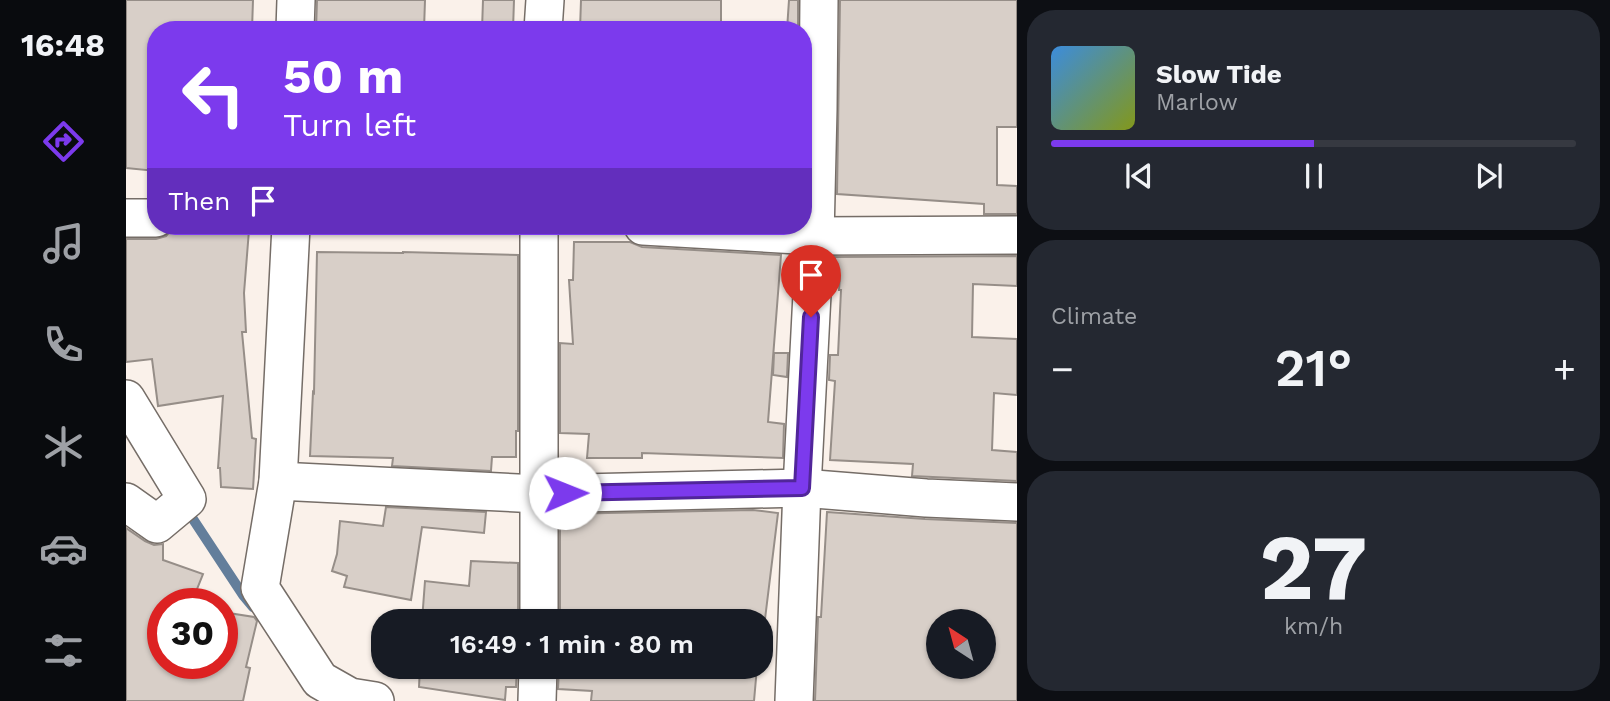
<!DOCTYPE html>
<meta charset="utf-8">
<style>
:root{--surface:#171b24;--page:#242831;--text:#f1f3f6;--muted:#9ea1a6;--line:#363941;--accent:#7c3aed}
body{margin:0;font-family:"Work Sans",sans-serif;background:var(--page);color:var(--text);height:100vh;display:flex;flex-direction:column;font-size:26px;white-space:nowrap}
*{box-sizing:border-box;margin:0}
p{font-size:23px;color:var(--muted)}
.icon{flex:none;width:38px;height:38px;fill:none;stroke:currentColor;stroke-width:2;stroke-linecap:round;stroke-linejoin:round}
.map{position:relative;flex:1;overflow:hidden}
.sheet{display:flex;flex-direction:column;gap:10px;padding:10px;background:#0d0f14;width:593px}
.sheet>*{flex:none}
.banner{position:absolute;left:21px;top:21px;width:665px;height:214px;border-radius:28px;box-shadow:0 2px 5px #0004;background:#7c3aed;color:#fff;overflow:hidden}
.needle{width:46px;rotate:324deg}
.controls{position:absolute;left:800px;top:609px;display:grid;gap:14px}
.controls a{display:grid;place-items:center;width:70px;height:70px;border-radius:50%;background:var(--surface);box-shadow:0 2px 5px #0004;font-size:35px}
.speed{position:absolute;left:21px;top:588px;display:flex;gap:14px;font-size:35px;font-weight:700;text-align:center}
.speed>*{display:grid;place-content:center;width:91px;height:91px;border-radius:50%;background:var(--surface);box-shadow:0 2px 5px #0004;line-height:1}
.speed .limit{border:10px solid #d22;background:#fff;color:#111}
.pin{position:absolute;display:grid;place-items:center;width:60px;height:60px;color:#fff;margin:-72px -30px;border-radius:50% 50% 50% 0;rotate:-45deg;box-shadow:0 0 7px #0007}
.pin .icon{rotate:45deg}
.me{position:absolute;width:77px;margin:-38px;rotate:89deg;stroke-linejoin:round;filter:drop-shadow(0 0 5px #0008)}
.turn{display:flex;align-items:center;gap:24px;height:147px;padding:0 21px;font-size:32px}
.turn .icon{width:91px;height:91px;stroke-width:2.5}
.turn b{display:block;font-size:49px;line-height:60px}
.then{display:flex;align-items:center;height:66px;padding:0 21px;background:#0003;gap:14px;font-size:26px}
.big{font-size:52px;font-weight:600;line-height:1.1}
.sheet .widget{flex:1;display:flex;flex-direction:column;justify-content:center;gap:10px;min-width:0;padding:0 24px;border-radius:28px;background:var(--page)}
.sheet .dial{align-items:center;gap:0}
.dial b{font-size:91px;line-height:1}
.song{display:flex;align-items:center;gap:21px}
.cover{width:84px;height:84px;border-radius:10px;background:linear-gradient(135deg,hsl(210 70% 55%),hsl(70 70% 35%))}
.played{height:7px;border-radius:4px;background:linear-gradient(90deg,var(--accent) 50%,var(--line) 50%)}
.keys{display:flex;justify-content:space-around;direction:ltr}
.heat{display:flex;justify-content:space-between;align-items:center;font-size:38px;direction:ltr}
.trip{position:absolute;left:245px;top:609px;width:402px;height:70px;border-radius:28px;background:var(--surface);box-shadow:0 2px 5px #0004;font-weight:600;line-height:70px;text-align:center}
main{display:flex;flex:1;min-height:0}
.dock{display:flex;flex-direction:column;width:126px;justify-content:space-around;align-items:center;background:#090b0e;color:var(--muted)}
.dock .icon{width:49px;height:49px}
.dock .selected{color:var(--accent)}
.dock b{font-size:32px;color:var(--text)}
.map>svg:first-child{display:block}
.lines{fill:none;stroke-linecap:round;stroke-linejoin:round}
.stream{stroke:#637e9b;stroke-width:10}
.building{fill:#d8cfc8;stroke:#968e88;stroke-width:2;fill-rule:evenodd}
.minor-casing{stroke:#756d67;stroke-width:40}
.minor{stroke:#fff;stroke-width:37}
.route-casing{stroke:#51269a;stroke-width:18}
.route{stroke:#7c3aed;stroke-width:12}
</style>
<main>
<nav class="dock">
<b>16:48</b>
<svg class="icon selected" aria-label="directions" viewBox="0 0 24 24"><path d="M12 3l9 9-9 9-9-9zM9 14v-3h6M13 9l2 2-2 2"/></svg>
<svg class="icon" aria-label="music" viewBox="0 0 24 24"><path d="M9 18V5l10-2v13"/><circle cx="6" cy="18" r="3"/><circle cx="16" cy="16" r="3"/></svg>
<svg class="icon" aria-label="phone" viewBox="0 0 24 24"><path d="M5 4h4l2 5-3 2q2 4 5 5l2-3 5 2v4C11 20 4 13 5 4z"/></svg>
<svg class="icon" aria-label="climate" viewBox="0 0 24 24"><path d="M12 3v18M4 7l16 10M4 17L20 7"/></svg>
<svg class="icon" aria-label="car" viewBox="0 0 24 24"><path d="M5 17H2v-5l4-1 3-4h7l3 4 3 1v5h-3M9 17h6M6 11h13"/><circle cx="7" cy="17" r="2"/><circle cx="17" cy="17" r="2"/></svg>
<svg class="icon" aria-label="filters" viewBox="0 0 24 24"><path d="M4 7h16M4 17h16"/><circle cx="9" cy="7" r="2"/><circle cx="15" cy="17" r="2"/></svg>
</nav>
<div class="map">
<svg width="891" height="701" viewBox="0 0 891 701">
<rect width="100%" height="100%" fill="#faf1ea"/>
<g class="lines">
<!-- stream -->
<path class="stream" d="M59,507l58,88 10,12"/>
</g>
<!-- building -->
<g class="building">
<path d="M0,0h127l-1,30h-96v141l-30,-3z"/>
<path d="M191,0h108l-1,30h-108z"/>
<path d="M357,0h31l-1,30h-31z"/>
<path d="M455,0h140v30h-141z"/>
<path d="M663,0h9v30h-11z"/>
<path d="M714,0h177v127h-20v58l20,1v28h-33v-10l-147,-10z"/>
<path d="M49,226l74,4 -5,63 2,39h-4l10,106 4,1 -3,50 -32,-2 -1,-19h-2l5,-72 -65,10 -6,-47 -26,3v-123h30l10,-3z"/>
<path d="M448,242h56l12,5 139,8 -13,167 16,2 -1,34 -141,-5v5h-55l2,-24 -29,-1v-90l13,1 -4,-64h4z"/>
<path d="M191,252l86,1v-1l115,3v176h-2v26h-24l-1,14 -99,-5 1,-8 -83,-2 3,-64 1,1z"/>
<path d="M891,256v30l-44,-2 -1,53 45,2v56l-23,-2 -2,57 25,2v29l-105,-5 1,-12 -83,-4 5,-79 -6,-1 1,-25h8l3,-65h-2l1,-14h-6l1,-19z"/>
<path d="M648,353h14l-1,24 -14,-2z"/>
<path d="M260,507l100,5 -2,21 -62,-6 -11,73 -67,-13 3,-11 -15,-5 5,-17 3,-33 43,5z"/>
<path d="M627,510l25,3 -13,106 -4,-1 -1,3h-200v-107z"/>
<path d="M701,512l98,7 92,4v178h-202l3,-84h3zM812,621h46v46h-46z"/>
<path d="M0,528l19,13 9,4 9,-1v16l40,14 -12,30h-28v59h59v-51l32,5 3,4 -11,46 4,1 -7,33h-117z"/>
<path d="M345,561l47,2v58h-96l3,-40 44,5z"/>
<path d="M294,667h97l-1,20h-10l-1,13 -86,-13z"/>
<path d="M433,667h198l-3,34h-163l1,-10 -34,-2z"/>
</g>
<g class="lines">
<defs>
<g id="minor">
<path d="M169,30l1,-30"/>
<path d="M417,30l2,-30"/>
<path d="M0,218h30"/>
<path d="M165,226l-13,255 -18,107 60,92 30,17 25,4"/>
<path d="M517,226l172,10 202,-1"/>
<path d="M0,399l61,100 -30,25 -31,-22"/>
<path d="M152,481l260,13 264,-6 124,10 91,4"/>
<path d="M413,621v-395"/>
<path d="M411,701l1,-34"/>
<path d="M668,701l8,-213 13,-252 3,-127 1,-109"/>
</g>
</defs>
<!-- minor casing -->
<use href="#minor" class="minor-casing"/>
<!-- minor -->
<use href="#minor" class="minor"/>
</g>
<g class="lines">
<defs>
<path id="route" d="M439,493l237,-5 9,-171"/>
</defs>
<!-- route casing -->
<use href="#route" class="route-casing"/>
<!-- route -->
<use href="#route" class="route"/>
</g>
</svg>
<div class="controls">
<a><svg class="needle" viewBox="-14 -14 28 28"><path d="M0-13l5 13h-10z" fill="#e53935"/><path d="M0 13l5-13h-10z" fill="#9ea1a6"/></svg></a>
</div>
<div class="speed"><div class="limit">30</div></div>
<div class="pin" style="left:685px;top:317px;background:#d93025"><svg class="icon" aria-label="arrive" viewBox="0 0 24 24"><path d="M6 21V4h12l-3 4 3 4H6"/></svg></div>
<svg class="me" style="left:439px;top:493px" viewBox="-20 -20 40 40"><circle r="19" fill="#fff"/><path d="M0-13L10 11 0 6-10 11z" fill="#7c3aed"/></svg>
<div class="trip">16:49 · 1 min · 80 m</div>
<div class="banner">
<div class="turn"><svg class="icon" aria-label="left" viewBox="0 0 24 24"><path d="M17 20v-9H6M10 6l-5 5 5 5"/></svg><div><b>50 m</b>Turn left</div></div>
<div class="then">Then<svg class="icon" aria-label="arrive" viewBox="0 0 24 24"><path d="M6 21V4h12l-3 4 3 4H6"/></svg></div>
</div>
</div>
<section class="sheet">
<div class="widget">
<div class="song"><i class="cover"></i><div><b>Slow Tide</b><p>Marlow</p></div></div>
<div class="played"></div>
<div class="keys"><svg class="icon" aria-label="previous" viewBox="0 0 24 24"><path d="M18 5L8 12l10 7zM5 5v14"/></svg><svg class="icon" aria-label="pause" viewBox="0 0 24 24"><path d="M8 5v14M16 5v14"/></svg><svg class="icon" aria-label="next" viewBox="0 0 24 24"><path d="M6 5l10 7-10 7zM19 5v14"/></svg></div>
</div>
<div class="widget"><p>Climate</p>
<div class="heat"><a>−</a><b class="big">21°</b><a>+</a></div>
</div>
<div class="widget dial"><b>27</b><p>km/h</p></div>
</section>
</main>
